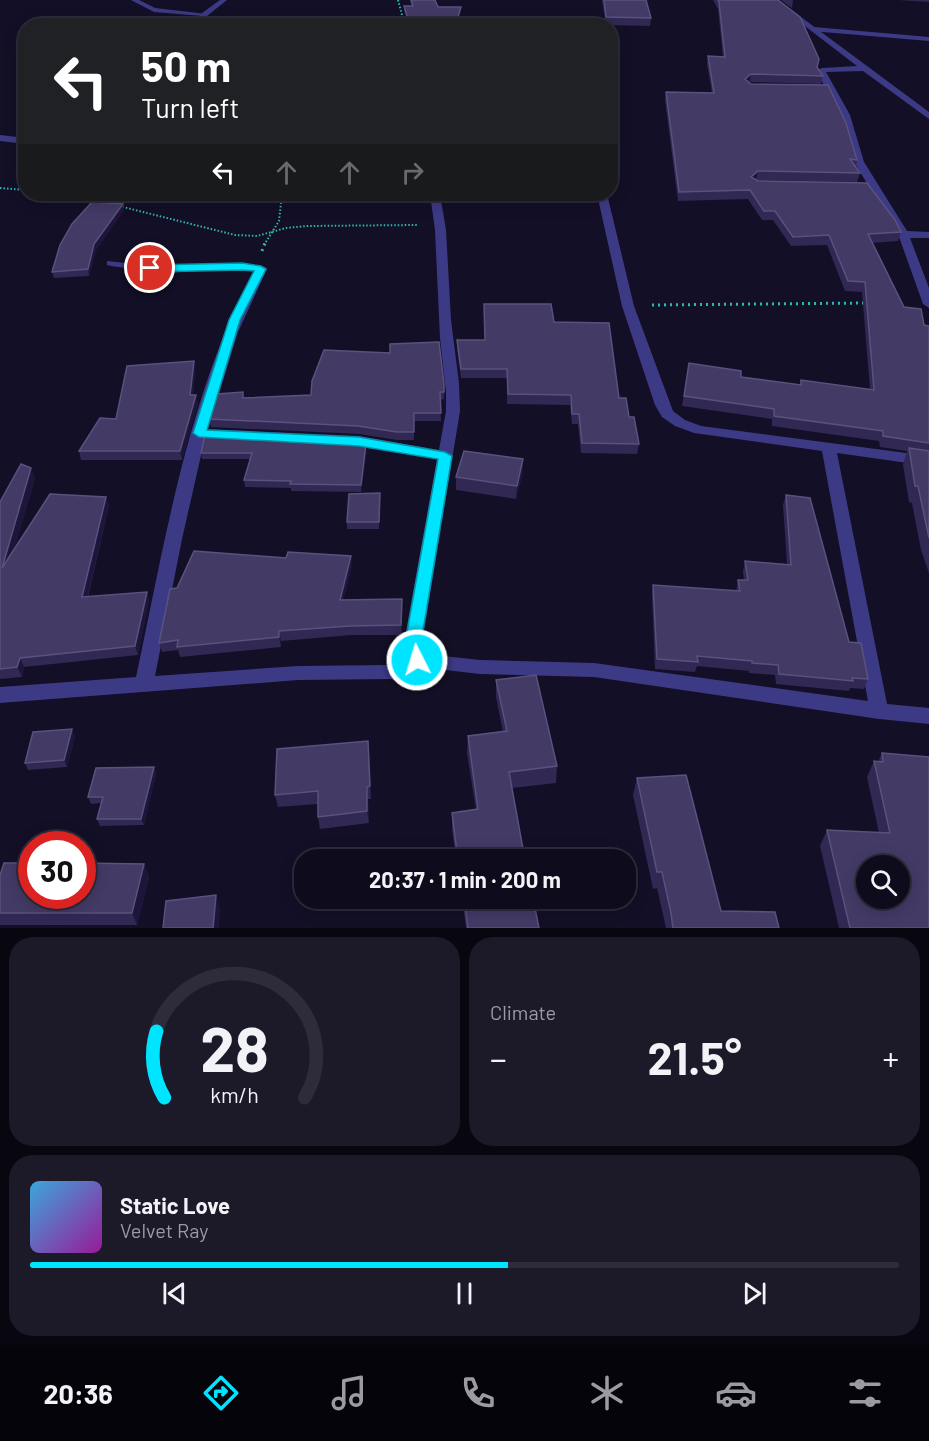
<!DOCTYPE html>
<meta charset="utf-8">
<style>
:root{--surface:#0e0b1c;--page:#1c1929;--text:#f1f3f6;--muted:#9b9ba3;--line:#2e2b3b;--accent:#00e5ff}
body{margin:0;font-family:Barlow,sans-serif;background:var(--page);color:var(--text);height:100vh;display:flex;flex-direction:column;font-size:22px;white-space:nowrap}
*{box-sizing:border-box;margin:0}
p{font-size:20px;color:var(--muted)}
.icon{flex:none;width:33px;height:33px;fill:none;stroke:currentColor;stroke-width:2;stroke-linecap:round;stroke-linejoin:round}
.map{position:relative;height:928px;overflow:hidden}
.side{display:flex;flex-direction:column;gap:9px;padding:9px;background:#08060f;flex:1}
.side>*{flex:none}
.banner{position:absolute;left:18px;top:18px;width:600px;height:183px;border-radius:24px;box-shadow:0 3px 15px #0003,0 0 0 2px var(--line);background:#202124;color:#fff;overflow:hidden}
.controls{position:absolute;left:856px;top:855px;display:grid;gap:12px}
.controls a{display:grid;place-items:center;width:54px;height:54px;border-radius:50%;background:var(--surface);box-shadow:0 3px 15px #0003,0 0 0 2px var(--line);font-size:30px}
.speed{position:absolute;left:18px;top:831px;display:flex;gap:12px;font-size:30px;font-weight:700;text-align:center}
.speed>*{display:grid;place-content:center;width:78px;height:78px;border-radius:50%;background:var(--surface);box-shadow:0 3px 15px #0003,0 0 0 2px var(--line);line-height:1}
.speed .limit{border:9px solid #d22;background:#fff;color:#111}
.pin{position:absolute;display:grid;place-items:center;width:51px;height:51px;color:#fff;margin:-26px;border:3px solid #fff;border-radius:50%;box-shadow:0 2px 6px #0007}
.me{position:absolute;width:66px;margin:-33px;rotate:355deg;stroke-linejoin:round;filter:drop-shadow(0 0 4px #0008)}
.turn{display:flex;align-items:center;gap:21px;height:126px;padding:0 24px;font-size:27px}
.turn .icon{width:78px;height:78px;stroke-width:2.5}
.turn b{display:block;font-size:42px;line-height:51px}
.lanes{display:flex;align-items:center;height:57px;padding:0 24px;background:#0003;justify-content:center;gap:30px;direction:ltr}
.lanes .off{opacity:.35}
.big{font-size:45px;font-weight:700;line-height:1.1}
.side .card{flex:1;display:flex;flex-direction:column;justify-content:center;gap:9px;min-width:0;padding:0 21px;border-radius:24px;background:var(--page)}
.side .dial{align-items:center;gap:0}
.dial svg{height:156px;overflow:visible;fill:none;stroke:var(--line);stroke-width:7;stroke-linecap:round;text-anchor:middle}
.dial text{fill:var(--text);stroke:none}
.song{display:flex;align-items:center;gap:18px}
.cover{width:72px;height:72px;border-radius:9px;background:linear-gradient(135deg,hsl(200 70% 55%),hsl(300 70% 35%))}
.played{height:6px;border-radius:3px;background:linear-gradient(90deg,var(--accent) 55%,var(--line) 55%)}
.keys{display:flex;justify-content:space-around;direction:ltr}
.heat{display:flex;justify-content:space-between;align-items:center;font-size:33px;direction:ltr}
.side .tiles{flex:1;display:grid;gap:9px;grid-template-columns:1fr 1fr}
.card:last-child{grid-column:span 2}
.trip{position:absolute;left:294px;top:849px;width:342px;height:60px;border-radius:24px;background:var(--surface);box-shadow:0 3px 15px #0003,0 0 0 2px var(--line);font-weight:700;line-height:60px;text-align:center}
.tabs{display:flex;height:96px;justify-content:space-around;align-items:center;background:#06040b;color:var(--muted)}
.tabs .icon{width:42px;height:42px}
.tabs .current{color:var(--accent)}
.tabs b{font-size:27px;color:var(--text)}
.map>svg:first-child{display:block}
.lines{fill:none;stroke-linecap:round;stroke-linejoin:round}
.path-far1{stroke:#2fb8b0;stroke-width:2;stroke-dasharray:1.5 2;stroke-linecap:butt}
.path{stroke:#2fb8b0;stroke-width:3;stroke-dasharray:2 4;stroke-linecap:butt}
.lane{fill:#3d3a85;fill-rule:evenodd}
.street{fill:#3d3a85;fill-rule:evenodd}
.wall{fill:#312854}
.shaded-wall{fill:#1d163a}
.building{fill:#433a66;stroke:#5a527e;stroke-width:1.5;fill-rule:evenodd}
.route{fill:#00e5ff;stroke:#0095a6;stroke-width:1.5}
</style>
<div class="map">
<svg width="929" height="928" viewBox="0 0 929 928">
<rect width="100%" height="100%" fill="#130f26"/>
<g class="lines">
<!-- path-far1 -->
<g class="path-far1">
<path d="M398,0l7,26"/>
<path d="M0,188l26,2"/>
<path d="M47,194l49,9"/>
<path d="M119,206l116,29 22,1 29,-8 21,-2 111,-1"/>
<path d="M264,245l15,-24 3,-27"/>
</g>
<!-- path -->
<g class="path">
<path d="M262,251l3,-8"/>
<path d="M652,305l214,-2"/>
</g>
<!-- lane -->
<g class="lane">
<path d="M131,0h8l16,8 52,6 -4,2 -49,-4z"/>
<path d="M474,21h6l1,5h-8z"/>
<path d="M814,27l115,10v4l-118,-10z"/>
</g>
<!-- street -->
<g class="street">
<path d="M220,0h7l-20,16 -7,10h-7l9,-13z"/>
<path d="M771,0h7l151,112v7l-66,-48 -37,1 24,43 14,47 43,69 22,1v6h-19l19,50v20l-6,-4 -25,-70 -44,-72 -12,-47 -24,-40v-5l4,-2 35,-2z"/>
<path d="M0,135l26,3v6l-26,-3z"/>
<path d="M430,194h10l6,36 5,90 8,63 1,28 -38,232 3,11 55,6 114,3 274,38 -46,-250 -128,-18 -19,-7 -13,-9 -7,-12 -33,-99 -25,-112h10l27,112 39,105 12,9 16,6 228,30v10l-92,-13 50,251 42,4v16l-50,-5 -285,-42 -114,-3 -61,-7 -28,12 -93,1 -298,23v-16l136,-10c29,-135 52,-283 118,-406l-12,-2 -78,4 -53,-7 -4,-1v-4l57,6 78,-4 23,4 2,2 -29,63 -30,97 151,7 80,14 7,-39v-19l-6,-54 -5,-108zM205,438l154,8 78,13 -33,184 3,13 -18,9 -91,1 -143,10 27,-137z"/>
</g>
</g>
<!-- wall -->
<g class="wall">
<path d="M410,0h25l3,7 23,5 -5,14h-47l-5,-16v-4h8z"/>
<path d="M602,0h44l5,18 -1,8 -44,-1z"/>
<path d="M713,0h65l45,76 -2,8 -71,-2 -1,1 108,77 -1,7 4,6 -3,9 -101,-2 145,52 -3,9 -26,2 32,64 20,18 5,1v247l-8,-23 -9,-47 -3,-1 -6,-37 4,-14 -27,-4 -1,-6 -107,-15v-7l-90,-13 7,-43 52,14 59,8 1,-5 69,9 -8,-97 -17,-1 -18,-46 -36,1 -18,-26h-11l-14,-21 -70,2 -13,-101 1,-8 46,1 -5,-29 1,-8 15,1 -5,-48z"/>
<path d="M781,0h12l-1,8z"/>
<path d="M898,0h31v2z"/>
<path d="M124,210l-28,40 -7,26 -35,2 -2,-6z"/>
<path d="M554,322l65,76 10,19 10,27 -2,10 -56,-1 -3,-29h-6l-2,-19 -63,-1v-26h-46l-4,-29v-9h27z"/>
<path d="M390,353l54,31v15l-4,1 1,21h-27v19h-17l-38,-6 -148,-7 -2,-8 35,-21 67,-3z"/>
<path d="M194,361l1,8 -2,26 5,8 -16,57h-101l-2,-9 37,-32z"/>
<path d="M366,443l1,7 -6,42 -70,-1v-3l-46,-1 -1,-7 6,-21h-48l-1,-6z"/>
<path d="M523,459v13l-7,27 -60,-9v-13z"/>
<path d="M35,478l-21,72 92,-53 3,9 -21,91 59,-5 2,9 -11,54 -114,12 -2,10 -22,2v-177z"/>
<path d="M380,493l-1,36h-32v-7z"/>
<path d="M786,495l63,147 19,37 -4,10 -14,-1 -1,3 -73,-7 -1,-9 -26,-2v-2l-52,-5 -2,6 -40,-3 -3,-74 1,-10 83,6 2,-11h6l-1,-9 2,-10 42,3 -4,-59z"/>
<path d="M352,566l-9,34 59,-1v36h-51l-70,6v6l-101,10 -2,-7 -16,2 -3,-9z"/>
<path d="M496,680l61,86 -1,17 -44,5 13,72h-69l-4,-31v-16l24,-3 -9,-57 1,-17 35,-4 -7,-35z"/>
<path d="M75,736l-8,31 -39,3 -3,-7z"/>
<path d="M369,753l2,46h-3l1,24 -49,6 -2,-12v-13l-40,3 -3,-12z"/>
<path d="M882,753l47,175h-90l-19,-82 7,-16 52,3 -12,-56 7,-16 4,1z"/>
<path d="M154,767l2,7 -12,51 -44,1 -3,-7 4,-16 -10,1 -3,-7z"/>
<path d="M637,778l84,133 58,17h-113l-9,-40 -4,1 -20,-94z"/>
<path d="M144,864l5,13 -12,48h-137v-50z"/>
<path d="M462,898h71l6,30h-73z"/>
</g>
<!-- shaded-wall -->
<g class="shaded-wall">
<path d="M461,7v5l-5,14h-1z"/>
<path d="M751,74l-1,8 -6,5 1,-8z"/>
<path d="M758,171l-2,9 -7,6 2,-9z"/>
<path d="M123,204l1,6 -28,40 -7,26 -1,-7 6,-25z"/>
<path d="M194,361l1,8 -3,35 -2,-9z"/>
<path d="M196,395l2,8 -16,57 -2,-9z"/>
<path d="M366,443l1,7 -6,42v-7z"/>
<path d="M523,459v13l-7,27 1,-13z"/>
<path d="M31,468l4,10 -29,100 -4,-10z"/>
<path d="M106,497l3,9 -24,101 -3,-10z"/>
<path d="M351,556l1,10 -11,43 -1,-9z"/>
<path d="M147,592l2,9 -11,54 -3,-9z"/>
<path d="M402,599v36l-1,-10z"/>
<path d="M279,631l2,10v6l-2,-10z"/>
<path d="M20,658l4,9 -2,10 -5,-10z"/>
<path d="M72,729l3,7 -8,31 -3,-7z"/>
<path d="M368,741l1,12 2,46 -1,-13z"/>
<path d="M154,767l2,7 -12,51 -3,-6z"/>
<path d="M367,787l1,12 1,24 -2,-12z"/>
<path d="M144,864l5,13 -12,48 -5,-12z"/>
<path d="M216,895l4,13 -1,20h-6z"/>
</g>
<!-- building -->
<g class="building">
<path d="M411,0h24l3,7h23l-6,19h-45l-6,-20h9z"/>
<path d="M604,0h42l5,18 -45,-1z"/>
<path d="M718,0h60l22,17 19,42 -2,8 6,9 -72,-2 -6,5 6,5 77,1 18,38 11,37 -7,-1 10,14 -102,-2 -7,6 7,4 109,2 28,37 6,12 -33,2 36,73 17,2 3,16 5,1v117l-46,-7v-5l-109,-15v-7l-90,-13 5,-33 52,8v6l60,8v-5l73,10 -9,-108 -17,-1 -19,-46 -36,2 -18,-26h-11l-14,-21 -71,2 -13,-100 48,1 -6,-37 17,1 -6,-55z"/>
<path d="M92,202l31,2 -29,40 -6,25 -36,3 8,-27 12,-21z"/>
<path d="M484,304h67l3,18 55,1 10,75h7l3,19h5l5,27 -57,-1 -3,-29h-7l-1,-19 -63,-1 -1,-25h-46l-4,-29h28z"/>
<path d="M439,342l5,42v8h-4l1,21h-27v19h-17l-39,-6 -149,-7 8,-25 26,-2v6l68,-3 1,-14 12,-31 66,3v-9z"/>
<path d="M194,361l-4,34h6l-16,56h-101l21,-33 16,1 11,-53z"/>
<path d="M205,434l161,9 -5,42 -71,-1 1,-3 -47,-1 8,-27h-51z"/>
<path d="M909,448l20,3v87l-11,-52h-3z"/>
<path d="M464,451l59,8 -6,27 -61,-9z"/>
<path d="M21,464l10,4 -29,100 48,-74 56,3 -24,100 65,-5 -12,54 -115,12 -3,9 -17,2v-167z"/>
<path d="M380,493l-1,29h-32l2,-28z"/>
<path d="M786,495l24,3 39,144 12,1 7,36 -16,-1 1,3 -74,-7 -1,-9 -26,-2v-2l-55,-5 1,6 -41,-3 -4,-74 87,6 -2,-11h10l-3,-19 46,4z"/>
<path d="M194,551l92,7 2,-6 63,4 -11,44 62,-1 -1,26 -51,1 -71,5v6l-102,10 1,-7 -19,3 11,-54 7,-1z"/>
<path d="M536,675l21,91 -48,6 16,88h-67l-6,-47 26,-4 -10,-73 39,-5 -11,-51z"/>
<path d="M72,729l-8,31 -39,3 8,-31z"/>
<path d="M368,741l2,45 -3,1v24l-49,6v-26l-43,4 2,-46z"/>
<path d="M882,753l47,4v171h-79l-23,-98 63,3 -16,-72 9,1zM867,866h33v32h-33z"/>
<path d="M154,767l-13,52h-44l6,-22h-15l8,-29z"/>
<path d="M686,775l35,136 54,1 4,16h-106l-2,-15 -9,-41h-5l-20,-94z"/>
<path d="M4,863h28v33h50v-33l62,1 -12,49h-132v-38z"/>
<path d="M216,895l-3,33h-50l3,-27z"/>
<path d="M464,898h69l6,30h-71z"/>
</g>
<!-- route -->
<path class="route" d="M242,263l19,3 5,3 -26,51 -33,110 152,7 86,15 7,4 -31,187 5,17 -3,5 -6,2 -6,-2 -6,-22 33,-184 -79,-13 -160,-9 -6,-4 36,-113 25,-49 -12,-1 -92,2 -5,-4 5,-3z"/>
</svg>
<div class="controls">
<a><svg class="icon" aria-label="search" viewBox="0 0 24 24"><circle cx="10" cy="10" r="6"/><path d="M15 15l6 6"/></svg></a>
</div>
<div class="speed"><div class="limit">30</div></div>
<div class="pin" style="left:150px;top:268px;background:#d93025"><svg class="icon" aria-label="arrive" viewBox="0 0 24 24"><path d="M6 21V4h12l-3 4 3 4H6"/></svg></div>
<svg class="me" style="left:417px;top:660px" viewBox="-20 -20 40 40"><circle r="17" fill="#00e5ff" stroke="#fff" stroke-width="3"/><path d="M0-11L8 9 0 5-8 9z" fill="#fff"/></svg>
<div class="trip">20:37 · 1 min · 200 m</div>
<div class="banner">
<div class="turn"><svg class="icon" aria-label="left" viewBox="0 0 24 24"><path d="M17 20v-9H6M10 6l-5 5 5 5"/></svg><div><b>50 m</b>Turn left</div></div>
<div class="lanes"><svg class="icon" aria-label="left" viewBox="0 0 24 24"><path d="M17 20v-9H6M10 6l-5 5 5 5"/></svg><svg class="icon off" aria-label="ahead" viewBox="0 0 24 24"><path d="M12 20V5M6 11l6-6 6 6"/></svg><svg class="icon off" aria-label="ahead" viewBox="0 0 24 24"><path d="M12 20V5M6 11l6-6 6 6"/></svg><svg class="icon off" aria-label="right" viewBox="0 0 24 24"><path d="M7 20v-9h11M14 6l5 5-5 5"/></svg></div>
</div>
</div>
<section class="side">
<div class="tiles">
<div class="card dial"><svg viewBox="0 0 100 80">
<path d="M14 69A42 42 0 1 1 86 69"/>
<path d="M14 69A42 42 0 0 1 10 35" stroke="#00e5ff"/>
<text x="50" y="56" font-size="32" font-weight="700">28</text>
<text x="50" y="72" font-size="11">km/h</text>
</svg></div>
<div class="card"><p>Climate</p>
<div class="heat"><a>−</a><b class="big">21.5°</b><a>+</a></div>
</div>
<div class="card">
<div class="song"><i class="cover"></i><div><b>Static Love</b><p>Velvet Ray</p></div></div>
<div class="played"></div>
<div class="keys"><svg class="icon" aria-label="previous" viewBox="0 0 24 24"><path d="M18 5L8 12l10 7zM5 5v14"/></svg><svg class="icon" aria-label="pause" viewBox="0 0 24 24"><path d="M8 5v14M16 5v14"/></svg><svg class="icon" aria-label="next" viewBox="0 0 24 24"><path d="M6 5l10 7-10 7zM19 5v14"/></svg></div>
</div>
</div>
</section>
<nav class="tabs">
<b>20:36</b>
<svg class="icon current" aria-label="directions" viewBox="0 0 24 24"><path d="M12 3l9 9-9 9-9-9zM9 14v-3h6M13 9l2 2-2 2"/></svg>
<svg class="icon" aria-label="music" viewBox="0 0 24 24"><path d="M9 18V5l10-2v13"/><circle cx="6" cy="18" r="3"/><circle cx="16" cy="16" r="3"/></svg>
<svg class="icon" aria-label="phone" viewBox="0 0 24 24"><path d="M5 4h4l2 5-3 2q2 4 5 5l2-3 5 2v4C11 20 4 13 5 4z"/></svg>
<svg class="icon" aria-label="climate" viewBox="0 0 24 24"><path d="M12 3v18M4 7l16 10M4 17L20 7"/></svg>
<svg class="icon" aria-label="car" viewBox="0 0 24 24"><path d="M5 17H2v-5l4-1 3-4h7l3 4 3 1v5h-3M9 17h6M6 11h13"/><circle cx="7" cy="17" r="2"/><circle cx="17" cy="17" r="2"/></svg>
<svg class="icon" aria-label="filters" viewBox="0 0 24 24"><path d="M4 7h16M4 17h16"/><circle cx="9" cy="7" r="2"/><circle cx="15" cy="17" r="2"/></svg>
</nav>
